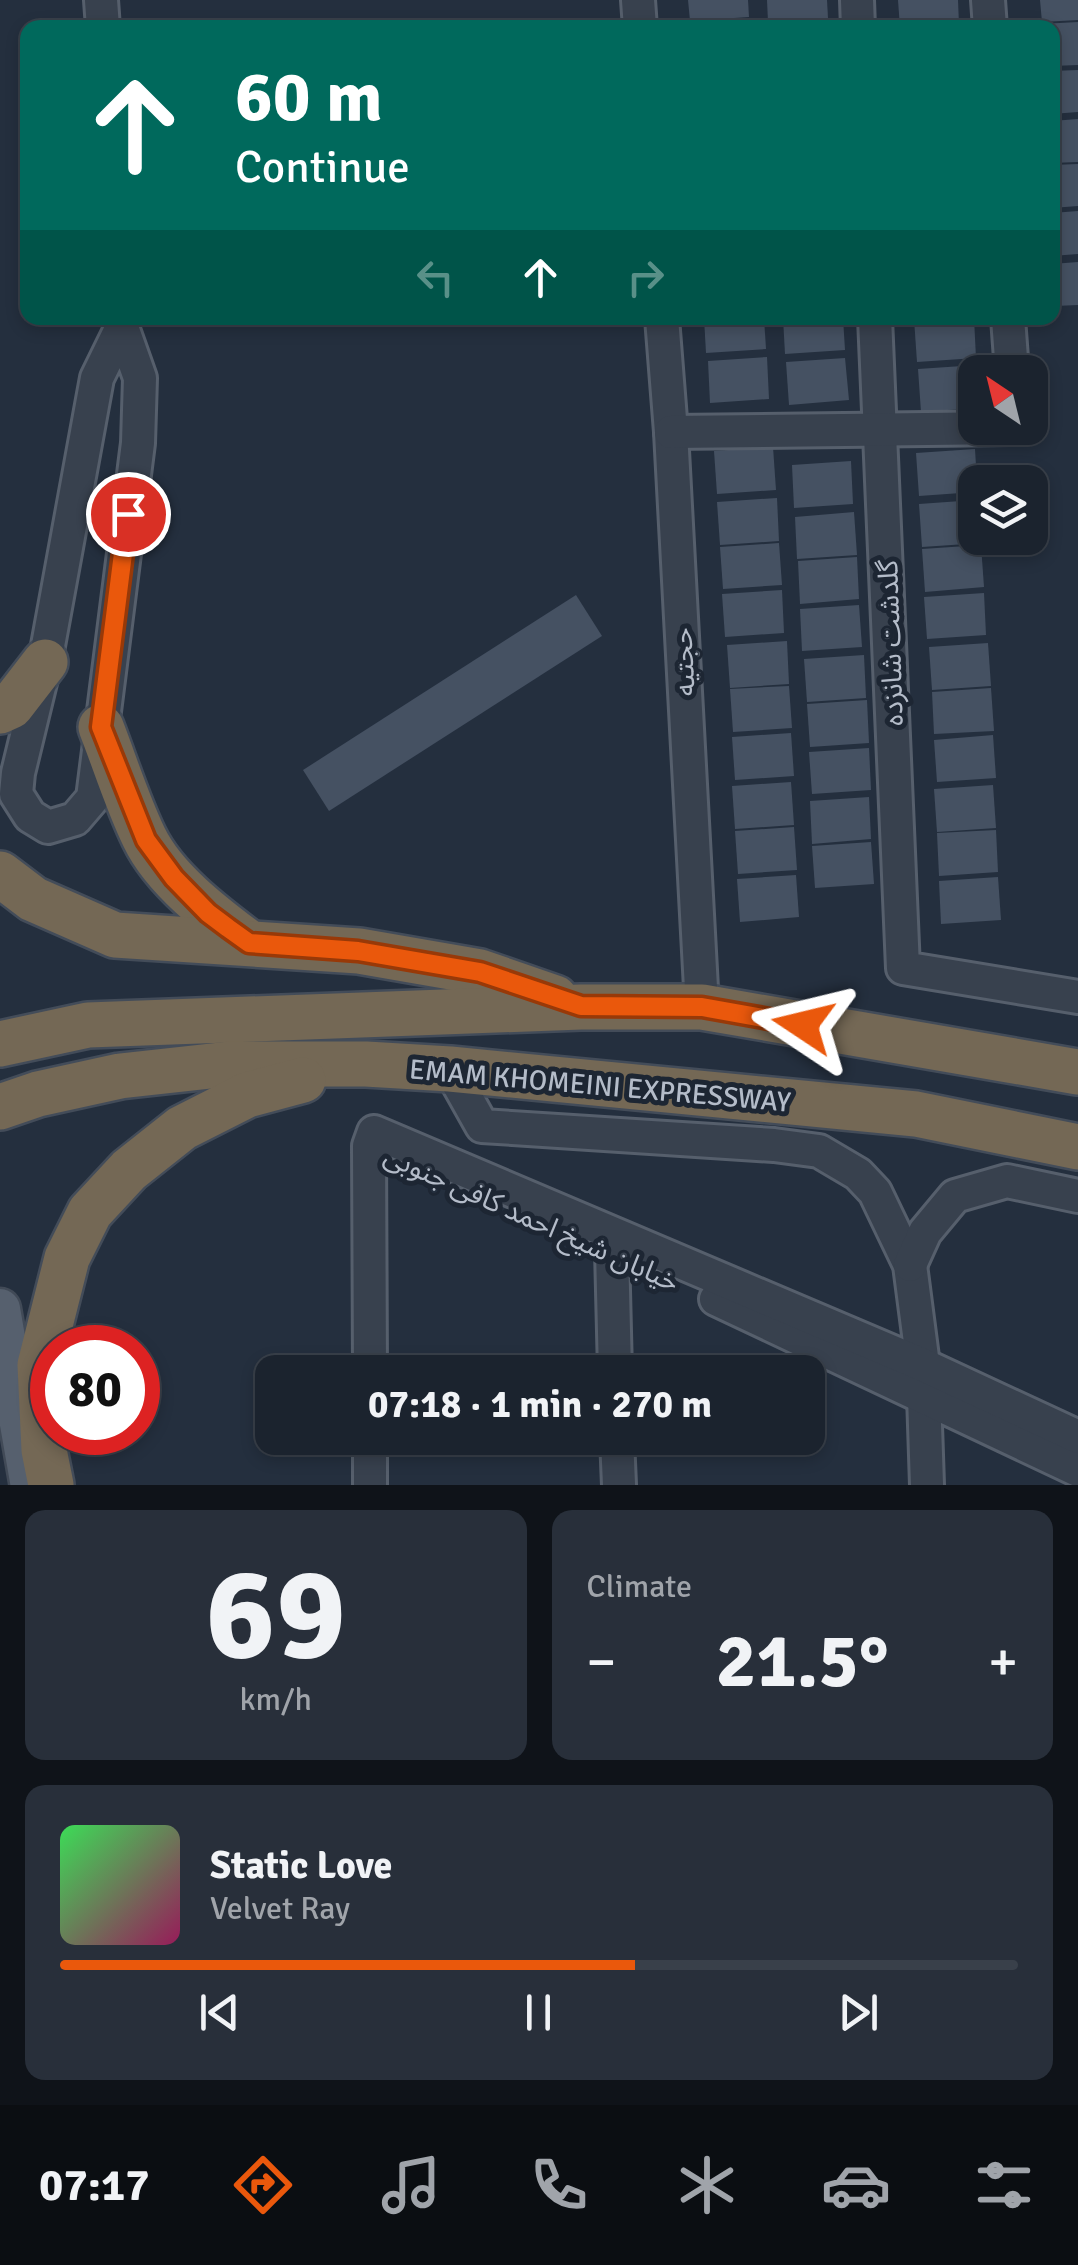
<!DOCTYPE html>
<meta charset="utf-8">
<style>
:root{--surface:#1b232e;--page:#282f3a;--text:#f1f3f6;--muted:#a0a4aa;--line:#39404a;--accent:#ea580c}
body{margin:0;font-family:Signika,"Noto Sans Arabic",sans-serif;background:var(--page);color:var(--text);height:100vh;display:flex;flex-direction:column;font-size:38px;white-space:nowrap}
*{box-sizing:border-box;margin:0}
p{font-size:32px;color:var(--muted)}
.icon{flex:none;width:55px;height:55px;fill:none;stroke:currentColor;stroke-width:2;stroke-linecap:round;stroke-linejoin:round}
.map{position:relative;height:1485px;overflow:hidden}
.side{display:flex;flex-direction:column;gap:25px;padding:25px;background:#0f1319;flex:1}
.side>*{flex:none}
.guide{position:absolute;left:20px;top:20px;width:1040px;height:305px;border-radius:20px;box-shadow:0 5px 15px #0003,0 0 0 2px var(--line);background:#00695c;color:#fff;overflow:hidden}
.needle{width:65px;rotate:325deg}
.buttons{position:absolute;left:958px;top:355px;display:grid;gap:20px}
.buttons a{display:grid;place-items:center;width:90px;height:90px;border-radius:20px;background:var(--surface);box-shadow:0 5px 15px #0003,0 0 0 2px var(--line);font-size:50px}
.speed{position:absolute;left:30px;top:1325px;display:flex;gap:20px;font-size:50px;font-weight:700;text-align:center}
.speed>*{display:grid;place-content:center;width:130px;height:130px;border-radius:50%;background:var(--surface);box-shadow:0 5px 15px #0003,0 0 0 2px var(--line);line-height:1}
.speed .limit{border:15px solid #d22;background:#fff;color:#111}
.pin{position:absolute;display:grid;place-items:center;width:85px;height:85px;color:#fff;margin:-42px;border:5px solid #fff;border-radius:50%;box-shadow:0 2px 10px #0007}
.me{position:absolute;width:110px;margin:-55px;rotate:280deg;stroke-linejoin:round;filter:drop-shadow(0 0 8px #0008)}
.turn{display:flex;align-items:center;gap:35px;height:210px;padding:0 50px;font-size:45px}
.turn .icon{width:130px;height:130px;stroke-width:2.5}
.turn b{display:block;font-size:70px;line-height:85px}
.lanes{display:flex;align-items:center;height:95px;padding:0 50px;background:#0003;justify-content:center;gap:50px;direction:ltr}
.lanes .off{opacity:.35}
.big{font-size:75px;font-weight:800;line-height:1.1}
.side .widget{flex:1;display:flex;flex-direction:column;justify-content:center;gap:15px;min-width:0;padding:0 35px;border-radius:20px;background:var(--page)}
.side .dial{align-items:center;gap:0}
.dial b{font-size:130px;line-height:1}
.song{display:flex;align-items:center;gap:30px}
.cover{width:120px;height:120px;border-radius:15px;background:linear-gradient(135deg,hsl(130 70% 55%),hsl(330 70% 35%))}
.played{height:10px;border-radius:5px;background:linear-gradient(90deg,var(--accent) 60%,var(--line) 60%)}
.keys{display:flex;justify-content:space-around;direction:ltr}
.heat{display:flex;justify-content:space-between;align-items:center;font-size:55px;direction:ltr}
.side .tiles{flex:1;display:grid;gap:25px;grid-template-columns:1fr 1fr}
.widget:last-child{grid-column:span 2}
.trip{position:absolute;left:255px;top:1355px;width:570px;height:100px;border-radius:20px;background:var(--surface);box-shadow:0 5px 15px #0003,0 0 0 2px var(--line);font-weight:800;line-height:100px;text-align:center}
.tab-bar{display:flex;height:160px;justify-content:space-around;align-items:center;background:#0b0e12;color:var(--muted)}
.tab-bar .icon{width:70px;height:70px}
.tab-bar .on{color:var(--accent)}
.tab-bar b{font-size:45px;color:var(--text)}
.map>svg:first-child{display:block}
.building{fill:#455162}
.lines{fill:none;stroke-linecap:round;stroke-linejoin:round}
.minor-casing{stroke:#565f6c;stroke-width:38}
.major-casing{stroke:#414a57;stroke-width:45}
.highway-casing{stroke:#434c59;stroke-width:50}
.minor{stroke:#38414e;stroke-width:32}
.major{stroke:#56606e;stroke-width:40}
.highway{stroke:#746855;stroke-width:45}
.route-casing{stroke:#983908;stroke-width:25}
.route{stroke:#ea580c;stroke-width:18}
.labels{text-anchor:middle;stroke-width:10;stroke-linejoin:round;paint-order:stroke}
.street-label{font-size:28px;fill:#b4bcc9;stroke:#1d2633}
</style>
<div class="map">
<svg width="1078" height="1485" viewBox="0 0 1078 1485">
<rect width="100%" height="100%" fill="#242f3e"/>
<!-- building -->
<g class="building">
<path d="M688,0h60l1,17 -59,4z"/>
<path d="M767,0h60l1,18 -60,4z"/>
<path d="M898,0h60l1,25 -59,3z"/>
<path d="M1040,0h38v20l-36,2z"/>
<path d="M1078,22v43l-26,1v-38h-10l-1,-4z"/>
<path d="M1078,70v42l-26,2v-43z"/>
<path d="M1078,119v43l-26,1v-42z"/>
<path d="M1078,164v42l-26,2v-43z"/>
<path d="M1078,211v43l-26,2v-43z"/>
<path d="M1078,262v43l-23,1 -3,-42z"/>
<path d="M704,318h60l2,31 -60,4z"/>
<path d="M783,318h60l2,32 -60,4z"/>
<path d="M932,318h42l2,40 -59,4 -3,-43z"/>
<path d="M767,357l2,42 -59,4 -2,-42z"/>
<path d="M845,358l4,42 -60,5 -3,-43z"/>
<path d="M977,365l1,7h-3v36l-54,4 -3,-43z"/>
<path d="M773,447l3,43 -59,4 -3,-43z"/>
<path d="M975,449l2,33h-2v10l-56,4 -3,-43z"/>
<path d="M851,461l2,43 -59,4 -2,-43z"/>
<path d="M777,498l2,43 -59,4 -3,-43z"/>
<path d="M975,500v38h6v5l-59,4 -3,-43z"/>
<path d="M854,512l3,43 -60,4 -2,-42z"/>
<path d="M779,543l3,42 -59,4 -3,-42z"/>
<path d="M981,545l3,42 -59,5 -3,-43z"/>
<path d="M857,557l2,42 -59,5 -2,-43z"/>
<path d="M782,590l2,43 -59,4 -3,-43z"/>
<path d="M984,593l2,42 -59,4 -3,-42z"/>
<path d="M576,595l26,41 -273,175 -26,-41z"/>
<path d="M859,605l3,42 -60,4 -2,-42z"/>
<path d="M787,641l2,43 -59,4 -3,-43z"/>
<path d="M988,643l3,43 -59,4 -3,-43z"/>
<path d="M864,655l2,43 -59,4 -3,-43z"/>
<path d="M789,686l3,42 -59,4 -3,-43z"/>
<path d="M991,688l3,43 -60,3 -2,-42z"/>
<path d="M867,700l2,43 -59,4 -3,-43z"/>
<path d="M791,733l3,43 -59,4 -3,-43z"/>
<path d="M993,735l3,43 -59,4 -3,-42z"/>
<path d="M869,748l2,42 -59,4 -3,-42z"/>
<path d="M791,782l3,43 -59,4 -3,-43z"/>
<path d="M993,785l3,43 -59,4 -3,-43z"/>
<path d="M869,797l2,42 -59,5 -2,-43z"/>
<path d="M794,827l3,43 -59,4 -3,-43z"/>
<path d="M996,830l2,42 -59,4 -2,-43z"/>
<path d="M871,842l3,42 -59,4 -3,-42z"/>
<path d="M796,875l3,42 -59,5 -3,-43z"/>
<path d="M998,877l3,43 -60,4 -2,-43z"/>
</g>
<g class="lines">
<defs>
<g id="minor">
<path d="M101,0l2,28"/>
<path d="M638,0l2,28"/>
<path d="M857,0l1,28"/>
<path d="M988,0l2,28"/>
<path d="M122,318v9l18,51 -2,65 -45,355 -18,21 -27,8 -18,-11 -14,-22 2,-21 27,-111 52,-284 25,-51"/>
<path d="M662,318l9,114 31,575"/>
<path d="M875,318l28,650 175,29"/>
<path d="M1008,318l4,54"/>
<path d="M671,432l338,-4"/>
<path d="M450,1069l32,57 292,19 45,6 39,23 17,18 35,73 13,100 4,120"/>
<path d="M612,1250l3,122"/>
<path d="M910,1265l15,-33 30,-36 52,-15 71,15"/>
<path d="M716,1299l362,171"/>
<path d="M370,1372l-1,-226 5,-14 549,233 155,72"/>
<path d="M370,1438v47"/>
<path d="M617,1438l2,47"/>
</g>
<path id="major" d="M0,1309l30,172"/>
<g id="highway">
<path d="M0,711l11,-5 34,-44"/>
<path d="M101,727c14,36 26,75 43,110 20,42 69,79 105,106"/>
<path d="M0,874l33,25 82,36 244,16 121,21 75,26"/>
<path d="M0,1044l88,-19 493,-18h121l376,65"/>
<path d="M0,1107l38,-13 82,-18 109,-12h137l84,5 466,45 162,33"/>
<path d="M51,1485l-7,-35 -4,-85 27,-107 23,-46 39,-42 53,-42 65,-33 56,-15"/>
</g>
</defs>
<!-- minor casing -->
<use href="#minor" class="minor-casing"/>
<!-- major casing -->
<use href="#major" class="major-casing"/>
<!-- highway casing -->
<use href="#highway" class="highway-casing"/>
<!-- minor -->
<use href="#minor" class="minor"/>
<!-- major -->
<use href="#major" class="major"/>
<!-- highway -->
<use href="#highway" class="highway"/>
</g>
<g class="lines">
<defs>
<path id="route" d="M128,514l-27,213 45,113 28,38 34,35 20,15 21,15 109,8 122,21 101,34 121,1 101,18"/>
</defs>
<!-- route casing -->
<use href="#route" class="route-casing"/>
<!-- route -->
<use href="#route" class="route"/>
</g>
<g class="labels">
<!-- street labels -->
<g class="street-label">
<text transform="translate(890 643) rotate(-92)" y="10">گلدشت شانزده</text>
<text transform="translate(683 662) rotate(-93)" y="10">حجتیه</text>
<text transform="translate(600 1085) rotate(5)" y="10">EMAM KHOMEINI EXPRESSWAY</text>
<text transform="translate(532 1218) rotate(24)" y="10">خیابان شیخ احمد کافی جنوبی</text>
</g>
</g>
</svg>
<div class="buttons">
<a><svg class="needle" viewBox="-14 -14 28 28"><path d="M0-13l5 13h-10z" fill="#e53935"/><path d="M0 13l5-13h-10z" fill="#a0a4aa"/></svg></a>
<a><svg class="icon" aria-label="layers" viewBox="0 0 24 24"><path d="M12 4l9 5-9 5-9-5zM3 14l9 5 9-5"/></svg></a>
</div>
<div class="speed"><div class="limit">80</div></div>
<div class="pin" style="left:128px;top:514px;background:#d93025"><svg class="icon" aria-label="arrive" viewBox="0 0 24 24"><path d="M6 21V4h12l-3 4 3 4H6"/></svg></div>
<svg class="me" style="left:803px;top:1025px" viewBox="-20 -20 40 40"><path d="M0-17L14 15 0 8-14 15z" fill="#ea580c" stroke="#fff" stroke-width="4"/></svg>
<div class="trip">07:18 · 1 min · 270 m</div>
<div class="guide">
<div class="turn"><svg class="icon" aria-label="ahead" viewBox="0 0 24 24"><path d="M12 20V5M6 11l6-6 6 6"/></svg><div><b>60 m</b>Continue</div></div>
<div class="lanes"><svg class="icon off" aria-label="left" viewBox="0 0 24 24"><path d="M17 20v-9H6M10 6l-5 5 5 5"/></svg><svg class="icon" aria-label="ahead" viewBox="0 0 24 24"><path d="M12 20V5M6 11l6-6 6 6"/></svg><svg class="icon off" aria-label="right" viewBox="0 0 24 24"><path d="M7 20v-9h11M14 6l5 5-5 5"/></svg></div>
</div>
</div>
<section class="side">
<div class="tiles">
<div class="widget dial"><b>69</b><p>km/h</p></div>
<div class="widget"><p>Climate</p>
<div class="heat"><a>−</a><b class="big">21.5°</b><a>+</a></div>
</div>
<div class="widget">
<div class="song"><i class="cover"></i><div><b>Static Love</b><p>Velvet Ray</p></div></div>
<div class="played"></div>
<div class="keys"><svg class="icon" aria-label="previous" viewBox="0 0 24 24"><path d="M18 5L8 12l10 7zM5 5v14"/></svg><svg class="icon" aria-label="pause" viewBox="0 0 24 24"><path d="M8 5v14M16 5v14"/></svg><svg class="icon" aria-label="next" viewBox="0 0 24 24"><path d="M6 5l10 7-10 7zM19 5v14"/></svg></div>
</div>
</div>
</section>
<nav class="tab-bar">
<b>07:17</b>
<svg class="icon on" aria-label="directions" viewBox="0 0 24 24"><path d="M12 3l9 9-9 9-9-9zM9 14v-3h6M13 9l2 2-2 2"/></svg>
<svg class="icon" aria-label="music" viewBox="0 0 24 24"><path d="M9 18V5l10-2v13"/><circle cx="6" cy="18" r="3"/><circle cx="16" cy="16" r="3"/></svg>
<svg class="icon" aria-label="phone" viewBox="0 0 24 24"><path d="M5 4h4l2 5-3 2q2 4 5 5l2-3 5 2v4C11 20 4 13 5 4z"/></svg>
<svg class="icon" aria-label="climate" viewBox="0 0 24 24"><path d="M12 3v18M4 7l16 10M4 17L20 7"/></svg>
<svg class="icon" aria-label="car" viewBox="0 0 24 24"><path d="M5 17H2v-5l4-1 3-4h7l3 4 3 1v5h-3M9 17h6M6 11h13"/><circle cx="7" cy="17" r="2"/><circle cx="17" cy="17" r="2"/></svg>
<svg class="icon" aria-label="filters" viewBox="0 0 24 24"><path d="M4 7h16M4 17h16"/><circle cx="9" cy="7" r="2"/><circle cx="15" cy="17" r="2"/></svg>
</nav>
